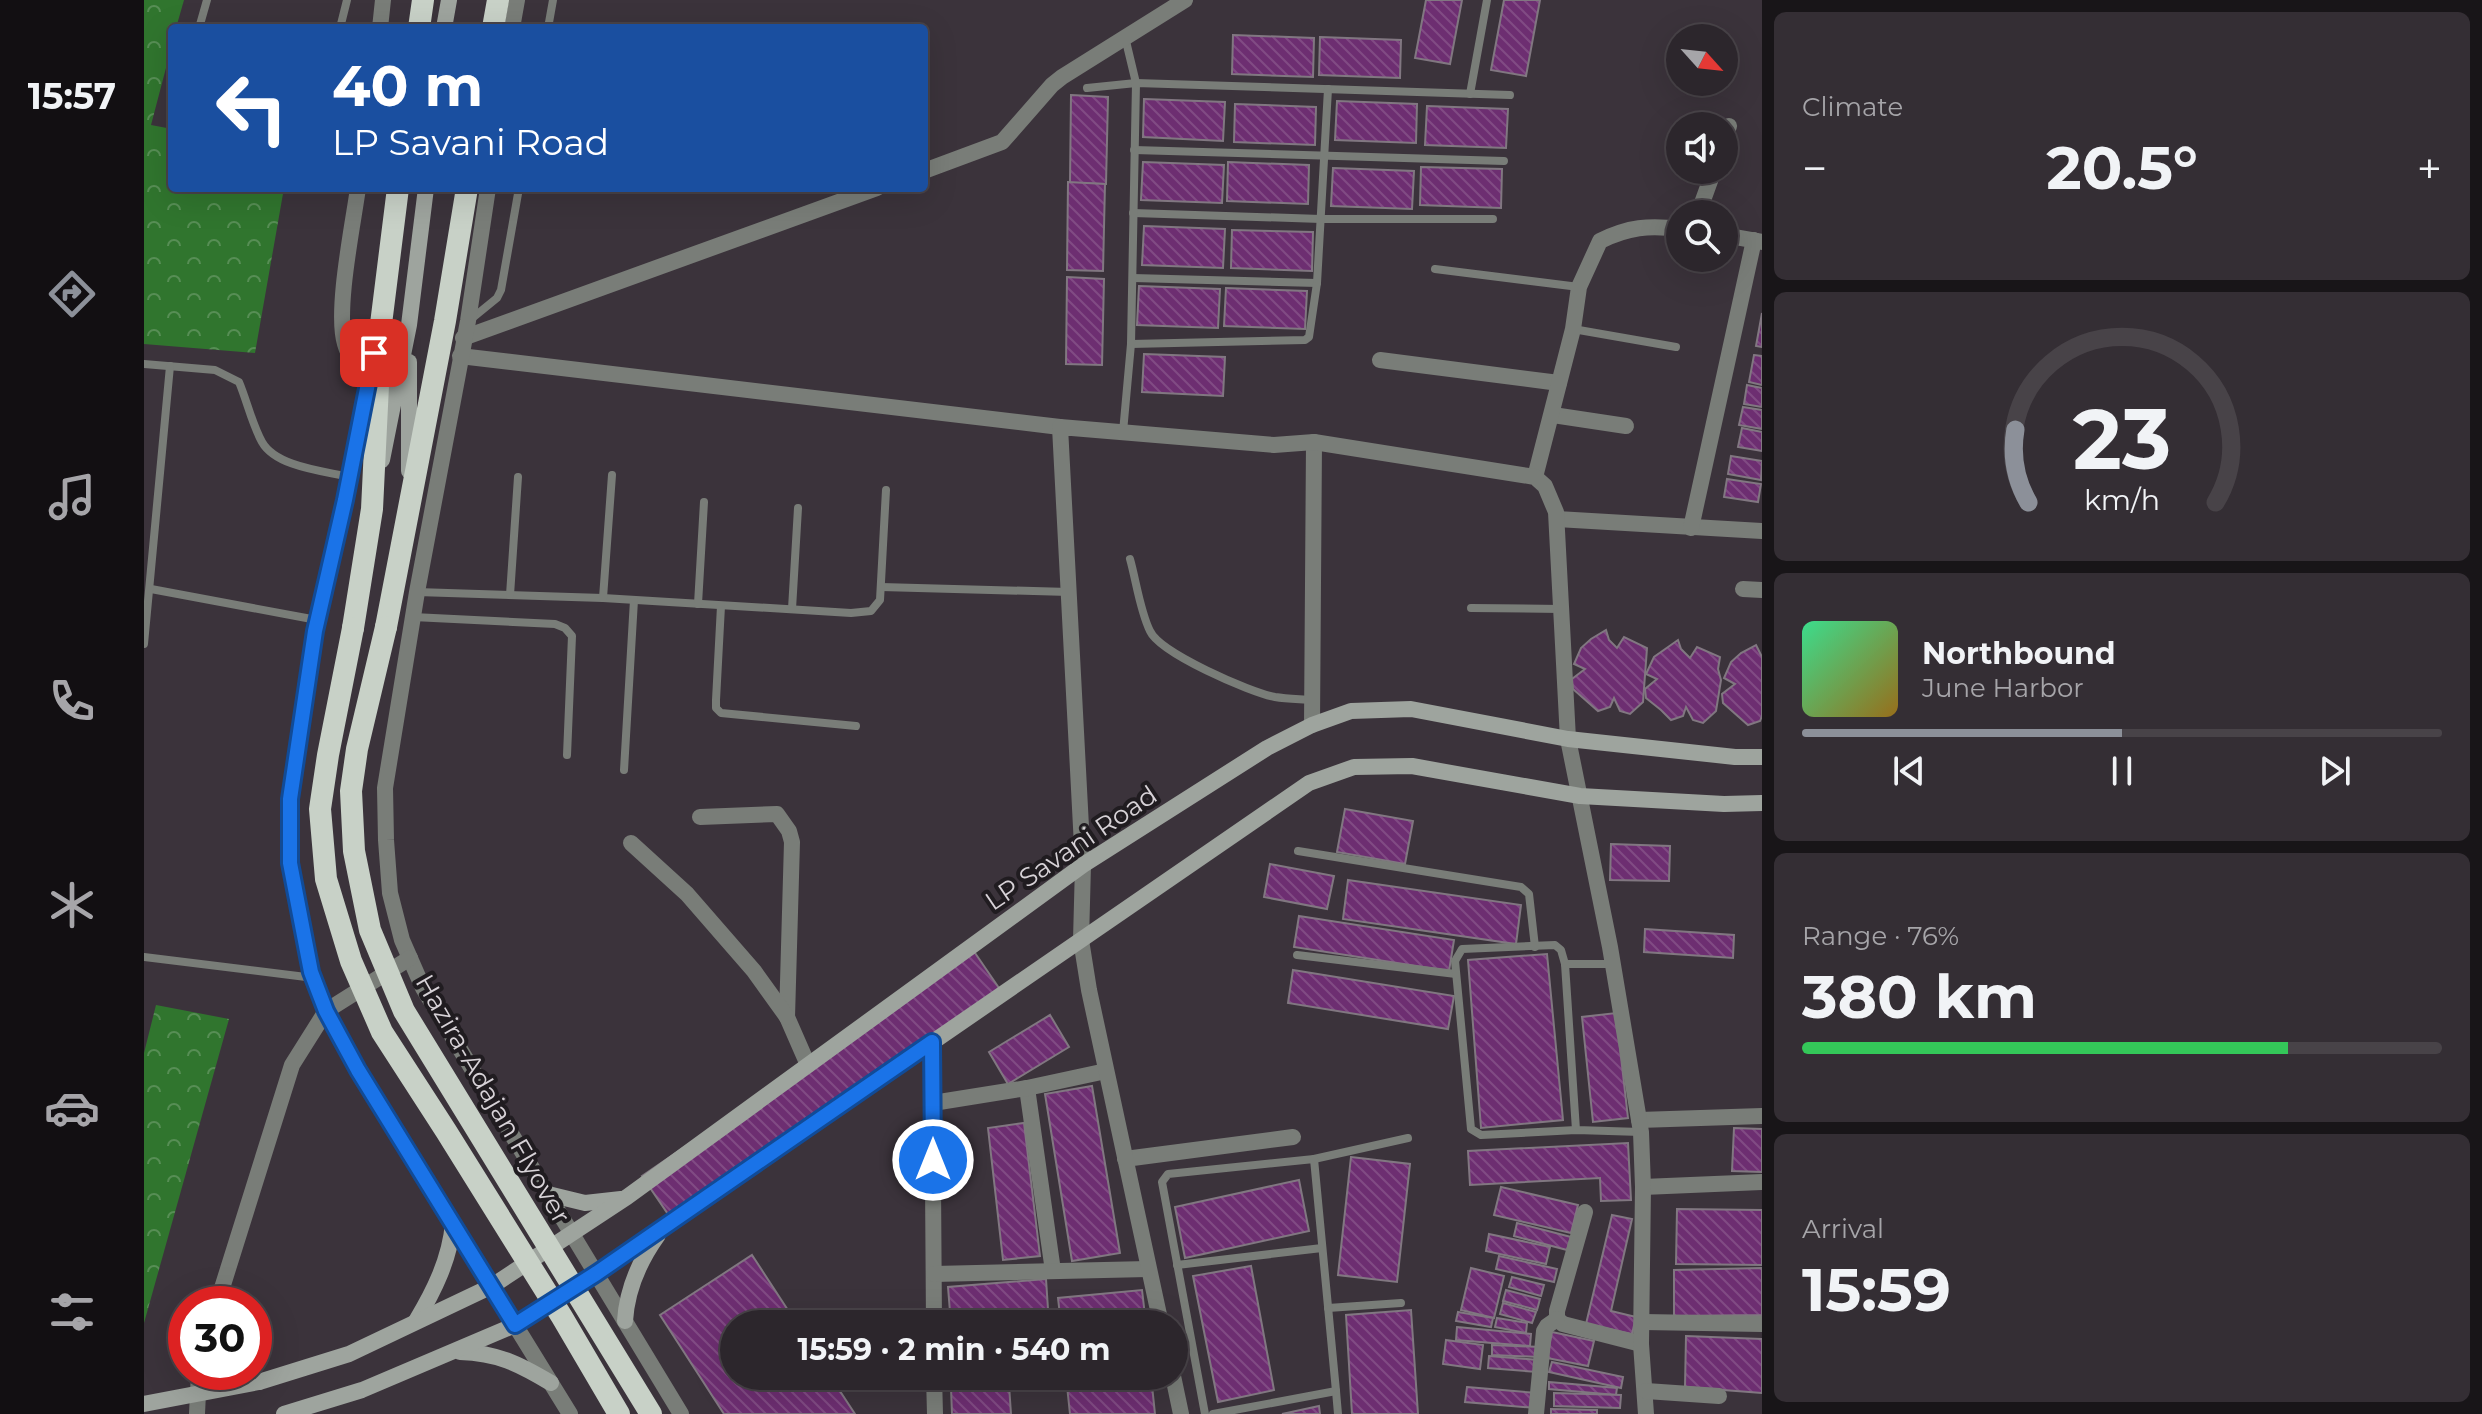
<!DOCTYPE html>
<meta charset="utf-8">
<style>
:root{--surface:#2c262c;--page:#342e34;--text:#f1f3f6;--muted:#a6a5a9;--line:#484348;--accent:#8c9099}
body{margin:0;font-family:Montserrat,sans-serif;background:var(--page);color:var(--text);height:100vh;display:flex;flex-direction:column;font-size:30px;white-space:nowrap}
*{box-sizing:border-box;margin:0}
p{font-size:26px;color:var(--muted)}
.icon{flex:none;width:44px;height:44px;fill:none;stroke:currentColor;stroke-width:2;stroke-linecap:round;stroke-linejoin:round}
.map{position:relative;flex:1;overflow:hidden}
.details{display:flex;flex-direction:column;gap:12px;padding:12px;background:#181518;width:720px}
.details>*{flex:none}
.guide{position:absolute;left:24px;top:24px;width:760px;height:168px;border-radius:8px;box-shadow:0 8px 32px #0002,0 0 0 2px var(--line);background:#1a4fa0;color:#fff;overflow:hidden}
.needle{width:52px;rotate:117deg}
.fabs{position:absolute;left:1522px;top:24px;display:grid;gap:16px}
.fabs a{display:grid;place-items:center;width:72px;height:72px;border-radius:50%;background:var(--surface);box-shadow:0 8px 32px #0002,0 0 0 2px var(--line);font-size:40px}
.speed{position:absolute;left:24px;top:1286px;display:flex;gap:16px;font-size:40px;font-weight:700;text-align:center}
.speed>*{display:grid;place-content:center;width:104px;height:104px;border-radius:50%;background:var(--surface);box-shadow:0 8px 32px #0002,0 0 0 2px var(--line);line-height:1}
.speed .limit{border:12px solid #d22;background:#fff;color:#111}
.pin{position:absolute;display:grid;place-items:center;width:68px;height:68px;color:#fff;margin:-34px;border-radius:16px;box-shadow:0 4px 12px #0006}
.me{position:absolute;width:88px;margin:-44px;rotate:0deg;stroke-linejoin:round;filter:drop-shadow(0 0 6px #0008)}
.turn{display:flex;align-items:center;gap:28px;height:168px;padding:0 32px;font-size:36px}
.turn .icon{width:104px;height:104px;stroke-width:2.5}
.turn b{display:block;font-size:56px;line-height:68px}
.big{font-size:60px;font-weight:700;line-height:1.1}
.details .widget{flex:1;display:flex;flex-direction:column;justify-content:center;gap:12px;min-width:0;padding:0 28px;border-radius:12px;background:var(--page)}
.details .dial{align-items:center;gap:0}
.dial svg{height:208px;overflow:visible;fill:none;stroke:var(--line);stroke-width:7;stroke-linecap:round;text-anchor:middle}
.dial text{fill:var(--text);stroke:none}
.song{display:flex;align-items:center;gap:24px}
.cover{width:96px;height:96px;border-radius:12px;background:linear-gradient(135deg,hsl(150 70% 55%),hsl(40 70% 35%))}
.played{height:8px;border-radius:4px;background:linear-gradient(90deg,var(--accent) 50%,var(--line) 50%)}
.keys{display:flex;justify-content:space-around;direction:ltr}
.heat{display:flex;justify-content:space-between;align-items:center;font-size:44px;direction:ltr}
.charge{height:12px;border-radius:6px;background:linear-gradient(90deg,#34c759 76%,var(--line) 0)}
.trip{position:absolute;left:576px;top:1310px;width:468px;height:80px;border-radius:40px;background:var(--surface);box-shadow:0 8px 32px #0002,0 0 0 2px var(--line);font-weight:700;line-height:80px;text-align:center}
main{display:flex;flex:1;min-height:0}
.menu{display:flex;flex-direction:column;width:144px;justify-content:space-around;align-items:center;background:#120f12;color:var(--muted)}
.menu .icon{width:56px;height:56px}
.menu .current{color:var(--accent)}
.menu b{font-size:36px;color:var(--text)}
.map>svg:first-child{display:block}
.forest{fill:url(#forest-crowns)}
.building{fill:url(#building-back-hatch);stroke:#817781;stroke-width:2}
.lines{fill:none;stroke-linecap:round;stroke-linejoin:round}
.service{stroke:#797d78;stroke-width:8}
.minor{stroke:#797d78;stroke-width:16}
.tertiary{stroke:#797d78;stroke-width:16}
.secondary{stroke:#9ea49e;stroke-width:16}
.trunk{stroke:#c8d1c7;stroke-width:22}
.secondary-bridge{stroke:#9ea49e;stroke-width:16}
.trunk-bridge{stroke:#c8d1c7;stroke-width:22}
.route-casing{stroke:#114b97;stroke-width:20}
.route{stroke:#1a73e8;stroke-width:14}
.labels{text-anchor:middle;stroke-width:8;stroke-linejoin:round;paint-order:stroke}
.street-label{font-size:26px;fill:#d7d2d7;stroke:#201c20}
</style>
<main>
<nav class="menu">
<b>15:57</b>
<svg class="icon current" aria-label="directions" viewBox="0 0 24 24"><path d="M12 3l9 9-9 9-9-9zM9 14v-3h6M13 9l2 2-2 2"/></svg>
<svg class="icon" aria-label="music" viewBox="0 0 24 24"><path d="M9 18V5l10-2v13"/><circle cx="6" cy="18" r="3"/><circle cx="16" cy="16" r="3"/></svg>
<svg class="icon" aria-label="phone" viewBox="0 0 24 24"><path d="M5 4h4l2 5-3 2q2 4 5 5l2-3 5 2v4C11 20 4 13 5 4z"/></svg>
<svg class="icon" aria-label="climate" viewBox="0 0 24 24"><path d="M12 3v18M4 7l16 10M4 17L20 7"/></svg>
<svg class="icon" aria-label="car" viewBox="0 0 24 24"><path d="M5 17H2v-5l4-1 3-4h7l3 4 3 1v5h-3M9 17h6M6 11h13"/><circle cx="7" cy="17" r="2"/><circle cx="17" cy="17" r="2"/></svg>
<svg class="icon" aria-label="filters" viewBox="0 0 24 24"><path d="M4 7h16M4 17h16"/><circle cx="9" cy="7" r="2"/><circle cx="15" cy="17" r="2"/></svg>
</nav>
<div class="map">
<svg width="1618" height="1414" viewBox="0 0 1618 1414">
<defs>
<pattern id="forest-crowns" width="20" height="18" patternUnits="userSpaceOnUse" patternTransform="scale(2)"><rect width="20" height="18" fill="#30752e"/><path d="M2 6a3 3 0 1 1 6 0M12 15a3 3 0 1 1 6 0" fill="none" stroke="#578e55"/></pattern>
<pattern id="building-back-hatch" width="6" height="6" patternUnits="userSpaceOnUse" patternTransform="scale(2)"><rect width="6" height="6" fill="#6d2e71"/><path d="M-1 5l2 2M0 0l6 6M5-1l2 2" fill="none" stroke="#814b84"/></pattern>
</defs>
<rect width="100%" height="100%" fill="#3b333b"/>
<!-- forest -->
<g class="forest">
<path d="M0,0h40l-8,28h-4v17l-21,80 21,4v59h112l-29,165 -111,-9z"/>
<path d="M12,1005l73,14 -85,304v-270z"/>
</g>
<!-- building -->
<g class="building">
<path d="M1282,0h36l-12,64 -35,-6z"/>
<path d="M1360,0h36l-14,76 -35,-6z"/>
<path d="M1089,35l81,3 -1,39 -81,-3z"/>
<path d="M1176,37l81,3 -1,38 -81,-3z"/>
<path d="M927,95l37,2 -2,87 -36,-1z"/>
<path d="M1000,99l81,3 -2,39 -80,-4z"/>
<path d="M1193,101l80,3 -1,39 -81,-3z"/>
<path d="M1091,104l81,3 -1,38 -81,-3z"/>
<path d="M1283,106l81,3 -2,39 -81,-3z"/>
<path d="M999,162l81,3 -2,38 -81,-3z"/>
<path d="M1084,162l81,3 -1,39 -81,-3z"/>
<path d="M1277,167l81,2 -1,39 -81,-3z"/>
<path d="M1189,168l81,3 -2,38 -81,-3z"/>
<path d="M924,182l37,2 -2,87 -36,-1z"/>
<path d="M1000,226l81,3 -2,39 -81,-3z"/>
<path d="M1088,230l81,2 -1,39 -81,-3z"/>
<path d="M923,277l37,2 -2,86 -36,-1z"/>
<path d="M995,286l81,3 -2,39 -81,-3z"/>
<path d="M1082,288l81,3 -2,38 -81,-3z"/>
<path d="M1618,313v34l-6,-1z"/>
<path d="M1000,354l81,3 -2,39 -81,-4z"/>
<path d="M1610,355l8,1v29l-13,-3z"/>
<path d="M1603,385l15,3v19l-18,-3z"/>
<path d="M1599,407l19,3v19l-23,-4z"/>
<path d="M1598,428l20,4v19l-24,-4z"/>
<path d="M1587,456l31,5 -1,19 -33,-6z"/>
<path d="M1583,479l34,5 -3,18 -34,-5z"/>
<path d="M1462,630l3,10 8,8 7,-11 23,11 -4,54 -13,12 -10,-3 -6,-13 -4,9 -12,4 -25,-22 -1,-10 13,-10 -11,-5 7,-16 10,-9z"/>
<path d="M1534,640l3,9 9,9 7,-11 23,10 -2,12 3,11 -5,31 -13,12 -10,-3 -7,-13 -3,9 -12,4 -10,-10 -15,-12 -1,-9 12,-10 -11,-5 8,-17z"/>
<path d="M1612,645l6,12v59l-2,5 -12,4 -25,-22 -1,-9 13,-10 -11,-6 7,-16 10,-9z"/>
<path d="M1201,809l68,12 -8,43 -68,-12z"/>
<path d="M1467,844l59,2 -1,35 -59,-1z"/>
<path d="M1126,864l64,12 -7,33 -63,-12z"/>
<path d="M1204,880l173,25 -5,39 -173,-25z"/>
<path d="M1155,916l155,24 -5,31 -155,-24z"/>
<path d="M1501,929l89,6 -1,23 -89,-6z"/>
<path d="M829,950l28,41 -331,226 -28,-41z"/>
<path d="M1403,954l16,166 -82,8 -13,-168z"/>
<path d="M1149,970l161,26 -6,33 -160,-26z"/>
<path d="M1472,1013l12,105 -35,4 -11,-105z"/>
<path d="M906,1015l19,32 -61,37 -19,-32z"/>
<path d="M948,1086l28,167 -48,8 -27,-167z"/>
<path d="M880,1123l16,133 -37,4 -15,-132z"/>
<path d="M1590,1128l28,1v43l-30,-1z"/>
<path d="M1484,1143l3,57 -30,1 -1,-23 -130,7 -2,-34z"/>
<path d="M1207,1157l59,7 -13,118 -59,-7z"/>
<path d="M1155,1180l10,51 -124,27 -10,-51z"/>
<path d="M1357,1187l77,18 -7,28 -77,-18z"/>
<path d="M1533,1209l85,1v55l-86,-1z"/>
<path d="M1468,1215l20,4 -21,92 25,6 -4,17 -46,-10z"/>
<path d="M1373,1223l54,14 -4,13 -53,-14z"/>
<path d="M1345,1234l61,13 -4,17 -60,-13z"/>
<path d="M608,1255l45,69h-63v52h96l25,38h-131l-64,-99z"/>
<path d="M1355,1256l58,13 -3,13 -58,-13z"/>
<path d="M1107,1266l23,124 -56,12 -25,-126z"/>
<path d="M1327,1268l33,8 -10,42 -33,-8z"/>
<path d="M1618,1268v47l-88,1v-46z"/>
<path d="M1368,1277l32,8 -3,11 -32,-9z"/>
<path d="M902,1279l3,45h-98l-3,-37z"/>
<path d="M998,1290l4,34h-85l-3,-26z"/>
<path d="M1362,1290l34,9 -3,11 -34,-9z"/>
<path d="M1359,1303l33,9 -4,11 -32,-9z"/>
<path d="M1267,1310l7,104h-66l-6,-99z"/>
<path d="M1314,1312l35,6 -2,9 -35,-6z"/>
<path d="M1353,1318l30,5 -1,10 -31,-6z"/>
<path d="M1313,1327l74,7 -1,12 -74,-6z"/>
<path d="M1408,1332l42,9 -6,25 -41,-8z"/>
<path d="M1542,1336l76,3v54l-77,-6z"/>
<path d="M1302,1340l37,5 -3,24 -37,-5z"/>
<path d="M1348,1345l48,2 -1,10 -47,-2z"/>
<path d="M1345,1356l49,4 -1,12 -49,-4z"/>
<path d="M1408,1362l71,15 -2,11 -72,-16z"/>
<path d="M922,1376h85l4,38h-85z"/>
<path d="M1405,1382l68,6 -1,7 -67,-6z"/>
<path d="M865,1385l2,29h-59l-1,-26z"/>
<path d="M1323,1387l70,6 -1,15 -71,-6z"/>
<path d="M1410,1393l67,2 -1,13 -66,-2z"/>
<path d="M1175,1406l1,8h-38z"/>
<path d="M1407,1409l46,1v4h-46z"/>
</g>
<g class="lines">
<!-- service -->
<g class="service">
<path d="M55,28l8,-28"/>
<path d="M196,28l7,-28"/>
<path d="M404,28l5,-28"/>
<path d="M943,88l49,-5 374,12"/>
<path d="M1326,94l17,-94"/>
<path d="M990,150l370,11"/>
<path d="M989,213l188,6h172"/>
<path d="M1291,269l144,18"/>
<path d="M989,278l184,5"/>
<path d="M326,320l27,-22 4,-8 18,-102"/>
<path d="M1429,329l103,18"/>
<path d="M987,344l174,-4 4,-3 8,-54 11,-194"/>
<path d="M0,364l71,6 24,12c8,19 13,42 23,60 14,25 62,29 87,35"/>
<path d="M979,432l8,-88 5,-261 -11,-46"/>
<path d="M986,559c6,21 10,52 20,72 10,22 99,61 125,66 12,2 25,2 37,3"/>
<path d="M737,587l188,5"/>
<path d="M7,589l166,31"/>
<path d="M273,592l186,6 248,15 20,-2 9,-11 6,-110"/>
<path d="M366,595l8,-118"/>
<path d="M459,598l9,-123"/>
<path d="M554,604l6,-102"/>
<path d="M577,606l-5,94v8l5,5 135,13"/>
<path d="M1327,608l90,1"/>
<path d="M648,609l6,-101"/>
<path d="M269,617l142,7 10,4 7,8 -5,119"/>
<path d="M0,644l26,-278"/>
<path d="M480,770l10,-170"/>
<path d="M1154,851l223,36 8,7 6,53"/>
<path d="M1153,955l159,19"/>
<path d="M0,957l170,21"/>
<path d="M1421,964h47"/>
<path d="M1432,1130l-11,-166 -4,-14 -6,-5 -93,4 -7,12 16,168 10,6 95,-5 65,2"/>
<path d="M1170,1159l94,-21"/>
<path d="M1033,1265l145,-17"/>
<path d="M1184,1308l73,-5"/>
<path d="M1192,1391l2,23"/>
<path d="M1061,1414l-43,-232 6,-8 146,-15 22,232 -123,23"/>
</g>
<!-- minor -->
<g class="minor">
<path d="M236,28l3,-28"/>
<path d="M1580,140l5,-14"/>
<path d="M780,171l78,-29 50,-57 10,-8 123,-77"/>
<path d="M214,188c-5,37 -23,123 -13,156 4,14 14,27 22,38"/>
<path d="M1554,214l16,-44"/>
<path d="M1580,235l38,7"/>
<path d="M319,338l414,-150"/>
<path d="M316,356l600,71"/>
<path d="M1236,360l179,23"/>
<path d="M1409,415l73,11"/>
<path d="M1391,477l38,-148 6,-42 21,-46c28,-14 49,-16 80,-12"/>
<path d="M1413,519l205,12"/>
<path d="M1547,528l63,-288"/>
<path d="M1599,589l19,1"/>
<path d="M1168,725l2,-283"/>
<path d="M556,817l77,-3 12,17 3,11 -5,175 21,48"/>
<path d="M487,843l56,51 67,77 33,46"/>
<path d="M788,1042l2,282"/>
<path d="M883,1088l26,183"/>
<path d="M789,1103l94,-15 79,-17"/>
<path d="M1495,1120l123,-4"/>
<path d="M981,1159l168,-22"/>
<path d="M1499,1187l119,-5"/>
<path d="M1441,1212l-28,99v8l6,5 78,20"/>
<path d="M790,1274l214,-5"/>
<path d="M1499,1322l119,2"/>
<path d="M1017,1324l-72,-334 -8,-50 2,-75 -23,-438 214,18 40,-3 221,35 10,9 11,26 12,227 42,208 31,185 2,55 -2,157 5,70"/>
<path d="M790,1376l1,38"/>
<path d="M1029,1376l8,38"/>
<path d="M790,1380l53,-4"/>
<path d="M1502,1391l73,5"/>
<path d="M1392,1414l8,-83 3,-5 10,-7"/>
</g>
<!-- tertiary -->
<g class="tertiary">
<path d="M368,28l5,-28"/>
<path d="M344,188l-20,133 -51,271 -32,196 1,52 4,53 12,47 21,48 258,426"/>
<path d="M228,365l-27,135 -30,131 -25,168v64l21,109 15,39 32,59 212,344"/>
<path d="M73,1304l75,-239 34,-54 84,-53"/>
<path d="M53,1414l2,-42"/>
</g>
<!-- secondary -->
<g class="secondary">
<path d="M300,28l5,-28"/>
<path d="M238,460l27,-135 17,-137"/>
<path d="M265,471v-109"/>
<path d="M404,1194l37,9 36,-4"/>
<path d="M272,1321c18,-30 34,-62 37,-98"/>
<path d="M481,1321c2,-32 15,-61 33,-86"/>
<path d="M316,1352c38,1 59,12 91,31"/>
<path d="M115,1382l90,-28 143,-68 135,-89 456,-332 184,-117 45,-23 39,-14 60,-2 157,30 167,18h27"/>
<path d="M140,1414l78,-24 153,-65 82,-52 712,-490 45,-16 58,-1 168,30 144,8 38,-1"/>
</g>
<!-- trunk -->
<g class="trunk">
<path d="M275,28l4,-28"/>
<path d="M349,28l5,-28"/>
<path d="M242,627l59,-306 22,-133"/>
<path d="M209,628l19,-119 9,-185 17,-136"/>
</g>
<!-- secondary-bridge -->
<path class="secondary-bridge" d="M0,1404l115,-22"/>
<!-- trunk-bridge -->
<g class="trunk-bridge">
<path d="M242,627l-29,122 -6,42 3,60 16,79 34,81 247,403"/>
<path d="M209,628l-25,127 -8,54 6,70 25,82 31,71 64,99 116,186 57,97"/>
</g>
</g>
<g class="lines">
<defs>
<path id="route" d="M230,353l-29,147 -30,131 -25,168v64l21,109 15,39 32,59 157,255 82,-52 335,-231 1,118"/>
</defs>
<!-- route casing -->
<use href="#route" class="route-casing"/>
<!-- route -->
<use href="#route" class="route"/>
</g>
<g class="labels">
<!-- street labels -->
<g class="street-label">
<text transform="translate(927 848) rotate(-34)" y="9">LP Savani Road</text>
<text transform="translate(349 1099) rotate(60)" y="9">Hazira-Adajan Flyover</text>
</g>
</g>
</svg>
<div class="fabs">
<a><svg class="needle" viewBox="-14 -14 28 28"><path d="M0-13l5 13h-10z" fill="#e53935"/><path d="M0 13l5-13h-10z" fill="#a6a5a9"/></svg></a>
<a><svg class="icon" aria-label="sound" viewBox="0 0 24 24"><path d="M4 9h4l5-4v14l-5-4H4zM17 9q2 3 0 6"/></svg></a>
<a><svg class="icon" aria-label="search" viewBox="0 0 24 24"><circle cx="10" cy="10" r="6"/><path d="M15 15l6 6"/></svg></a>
</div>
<div class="speed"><div class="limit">30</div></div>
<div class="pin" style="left:230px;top:353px;background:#d93025"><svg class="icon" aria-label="arrive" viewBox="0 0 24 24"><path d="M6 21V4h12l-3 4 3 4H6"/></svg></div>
<svg class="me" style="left:789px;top:1160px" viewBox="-20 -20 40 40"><circle r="17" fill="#1a73e8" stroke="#fff" stroke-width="3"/><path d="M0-11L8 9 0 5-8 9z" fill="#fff"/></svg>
<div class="trip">15:59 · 2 min · 540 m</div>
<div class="guide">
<div class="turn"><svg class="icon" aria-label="left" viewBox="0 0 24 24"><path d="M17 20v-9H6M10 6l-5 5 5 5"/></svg><div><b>40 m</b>LP Savani Road</div></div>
</div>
</div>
<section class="details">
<div class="widget"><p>Climate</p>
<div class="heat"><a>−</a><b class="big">20.5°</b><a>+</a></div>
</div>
<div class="widget dial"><svg viewBox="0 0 100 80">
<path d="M14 69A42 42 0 1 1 86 69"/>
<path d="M14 69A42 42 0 0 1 9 41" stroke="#8c9099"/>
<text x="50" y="56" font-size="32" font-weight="700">23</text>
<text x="50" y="72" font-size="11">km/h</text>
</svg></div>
<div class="widget">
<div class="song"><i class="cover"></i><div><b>Northbound</b><p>June Harbor</p></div></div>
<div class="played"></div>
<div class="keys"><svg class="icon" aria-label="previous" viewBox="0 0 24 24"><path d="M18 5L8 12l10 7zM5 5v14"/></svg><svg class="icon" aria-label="pause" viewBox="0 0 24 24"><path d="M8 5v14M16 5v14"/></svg><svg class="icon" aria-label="next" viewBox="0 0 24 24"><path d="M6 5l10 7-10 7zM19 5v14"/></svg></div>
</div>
<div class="widget"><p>Range · 76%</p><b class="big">380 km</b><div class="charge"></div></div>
<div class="widget"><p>Arrival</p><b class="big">15:59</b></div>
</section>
</main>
